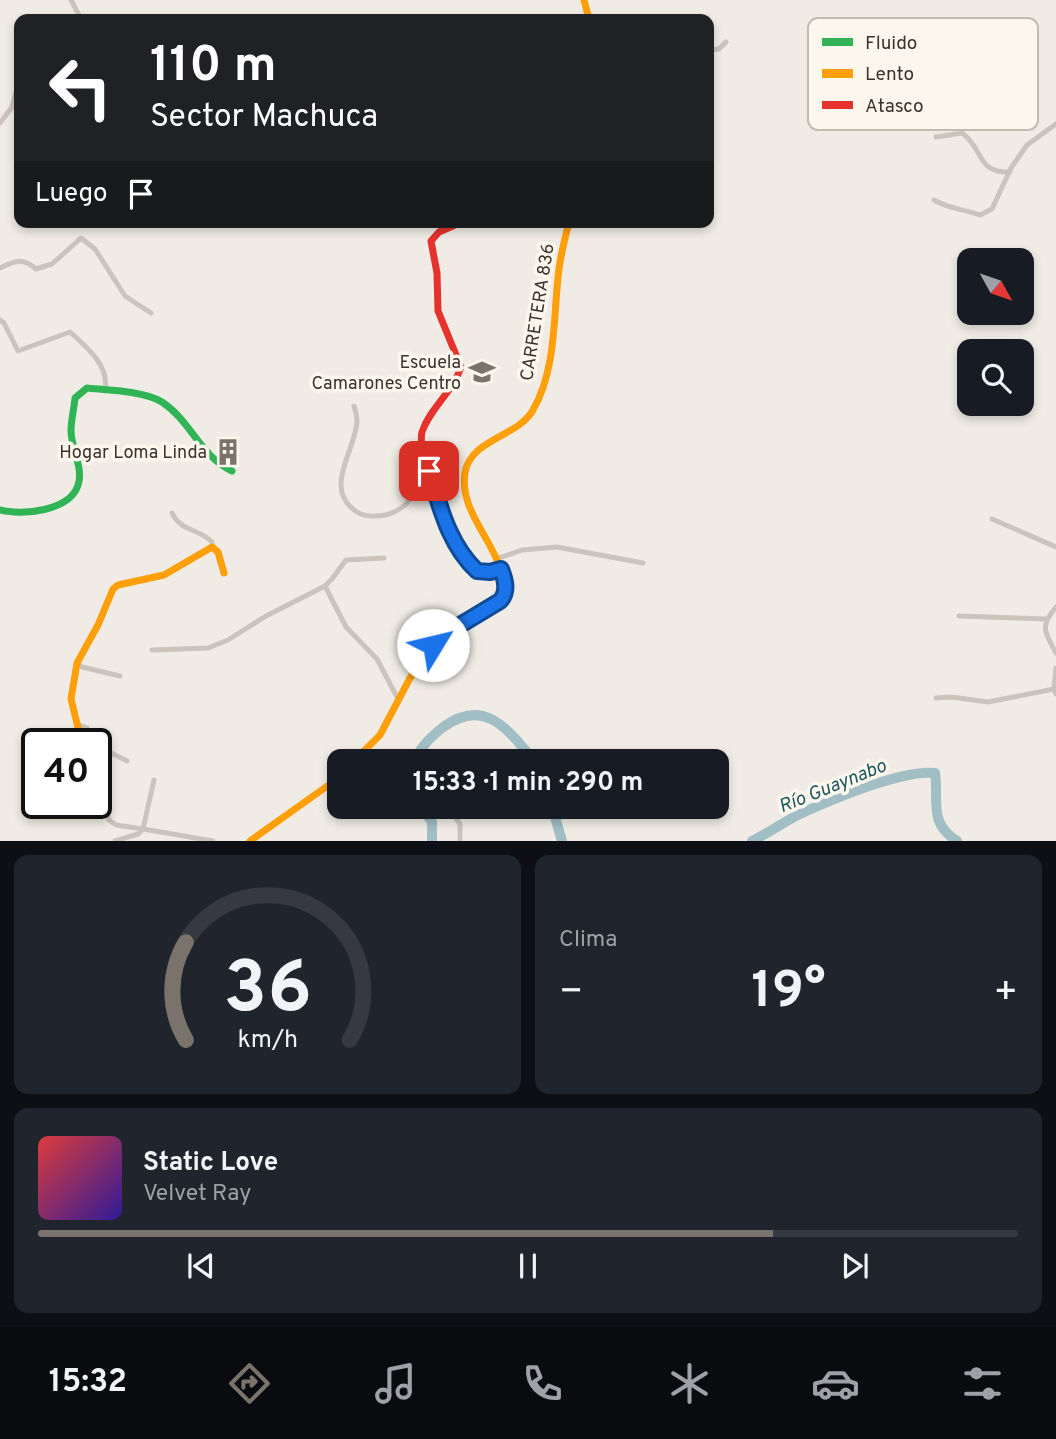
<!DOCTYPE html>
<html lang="es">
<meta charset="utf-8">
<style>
:root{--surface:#171b24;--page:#20242c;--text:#f1f3f6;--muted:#9ea1a6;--line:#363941;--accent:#7a736b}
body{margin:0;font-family:Overpass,sans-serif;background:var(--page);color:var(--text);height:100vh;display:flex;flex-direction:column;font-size:26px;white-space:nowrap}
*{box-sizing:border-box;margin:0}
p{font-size:23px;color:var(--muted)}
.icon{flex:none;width:38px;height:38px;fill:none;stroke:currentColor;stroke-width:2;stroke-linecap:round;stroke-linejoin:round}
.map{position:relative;height:841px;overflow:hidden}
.sheet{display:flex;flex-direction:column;gap:14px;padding:14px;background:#0d0f14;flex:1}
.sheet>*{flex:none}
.hud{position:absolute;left:14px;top:14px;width:700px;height:214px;border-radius:14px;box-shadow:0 4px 10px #0003;background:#202124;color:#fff;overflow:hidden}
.needle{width:46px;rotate:130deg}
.fabs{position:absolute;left:957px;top:248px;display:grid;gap:14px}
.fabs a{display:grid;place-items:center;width:77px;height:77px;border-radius:14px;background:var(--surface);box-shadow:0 4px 10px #0003;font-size:35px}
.speed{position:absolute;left:21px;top:728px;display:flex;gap:14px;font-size:35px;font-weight:700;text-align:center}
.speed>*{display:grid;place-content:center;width:91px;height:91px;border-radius:50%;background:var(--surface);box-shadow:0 4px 10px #0003;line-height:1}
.speed .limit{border:4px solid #111;border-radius:10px;background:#fff;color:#111}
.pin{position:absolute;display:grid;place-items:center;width:60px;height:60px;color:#fff;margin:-30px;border-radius:14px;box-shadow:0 4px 10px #0006}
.me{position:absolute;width:77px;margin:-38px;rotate:54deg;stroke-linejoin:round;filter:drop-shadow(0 0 5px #0008)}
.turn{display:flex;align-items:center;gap:24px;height:147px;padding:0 21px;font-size:32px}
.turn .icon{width:91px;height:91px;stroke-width:2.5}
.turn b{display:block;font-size:49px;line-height:60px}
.then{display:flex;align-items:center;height:66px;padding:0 21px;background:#0003;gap:14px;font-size:26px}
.big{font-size:52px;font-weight:700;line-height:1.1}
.sheet .widget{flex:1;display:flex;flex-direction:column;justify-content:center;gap:10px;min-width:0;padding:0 24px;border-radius:14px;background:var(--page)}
.sheet .dial{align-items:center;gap:0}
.dial svg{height:182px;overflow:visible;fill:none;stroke:var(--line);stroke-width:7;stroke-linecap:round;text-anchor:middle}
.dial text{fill:var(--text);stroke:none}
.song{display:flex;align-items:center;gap:21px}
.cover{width:84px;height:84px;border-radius:10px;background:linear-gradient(135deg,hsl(0 70% 55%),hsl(250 70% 35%))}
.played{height:7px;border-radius:4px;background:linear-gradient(90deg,var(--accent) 75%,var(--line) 75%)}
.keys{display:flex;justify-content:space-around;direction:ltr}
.heat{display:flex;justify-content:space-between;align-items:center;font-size:38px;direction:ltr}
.sheet .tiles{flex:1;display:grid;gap:14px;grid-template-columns:1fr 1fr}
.widget:last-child{grid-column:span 2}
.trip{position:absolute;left:327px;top:749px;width:402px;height:70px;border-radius:14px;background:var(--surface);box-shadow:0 4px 10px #0003;font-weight:700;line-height:70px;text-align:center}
.tabs{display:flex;height:112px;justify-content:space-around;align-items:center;background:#090b0e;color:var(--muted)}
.tabs .icon{width:49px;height:49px}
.tabs .current{color:var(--accent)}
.tabs b{font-size:32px;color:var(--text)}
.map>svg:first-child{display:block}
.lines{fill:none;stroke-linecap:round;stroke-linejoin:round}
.river{stroke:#a0bec3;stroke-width:10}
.street{stroke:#cac4bd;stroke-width:5}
.fast{stroke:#30b455;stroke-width:7}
.slow{stroke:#ff9f0a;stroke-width:7}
.jam{stroke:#e5322d;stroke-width:7}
.route-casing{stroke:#114b97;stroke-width:18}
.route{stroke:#1a73e8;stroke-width:12}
.labels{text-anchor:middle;stroke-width:7;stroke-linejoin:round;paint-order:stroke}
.street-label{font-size:18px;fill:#3b322a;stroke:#fbf7ed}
.poi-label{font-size:18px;fill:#3b322a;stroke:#fbf7ed;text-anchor:end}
.water-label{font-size:19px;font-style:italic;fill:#1d5460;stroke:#fbf7ed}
.key{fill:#fbf7ed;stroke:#c1bcb2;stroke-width:2}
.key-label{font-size:19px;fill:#3b322a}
</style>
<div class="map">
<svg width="1056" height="841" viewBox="0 0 1056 841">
<rect width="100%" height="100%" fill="#f0ece5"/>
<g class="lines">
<!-- river -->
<g class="river">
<path d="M415,761c5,-14 16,-24 27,-33 42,-32 66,1 92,33"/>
<path d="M420,807l12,15v19"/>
<path d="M552,807l10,34"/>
<path d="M752,841c17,-8 31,-19 48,-27 30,-14 103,-45 135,-41 4,28 -7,50 22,68"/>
</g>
<!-- street -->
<g class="street">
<path d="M71,0l8,15v4"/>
<path d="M709,50l10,-1 7,-7"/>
<path d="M0,123l12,-16 7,-28"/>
<path d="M936,137l26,-4c23,17 14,40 48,39"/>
<path d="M934,200c15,9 30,9 46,15l12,-6 19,-41 16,-23 29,-21"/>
<path d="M0,268c15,-7 22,-11 36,1l16,-5 29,-26 14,11 30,47 26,17"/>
<path d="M0,320l4,3 14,28 52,-19c17,15 40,34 35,59"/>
<path d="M354,406c2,5 3,11 3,16 -2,30 -35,67 0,90 9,6 27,5 37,0 17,-8 18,-16 22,-33l14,-8"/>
<path d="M172,513c9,19 27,15 40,29v5"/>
<path d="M992,519l64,28"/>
<path d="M496,559l26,-9 35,-3 86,16"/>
<path d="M325,586l21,41 31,32 21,40"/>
<path d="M1056,607c-17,20 -11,25 0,46"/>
<path d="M959,616l87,3"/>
<path d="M152,650l56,-2 20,-8 38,-24 59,-30 7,-7 14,-19 38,-2"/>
<path d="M77,663l5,4 38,9"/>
<path d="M1056,668l-2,21 2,5"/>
<path d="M936,698l15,-1 37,5 66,-13"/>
<path d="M79,725l8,3 14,20 26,13"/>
<path d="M96,790l10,17 3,13 7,5 27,4 11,-49"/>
<path d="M448,807l12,17v17"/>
<path d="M115,841l23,-7 5,-5 70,12"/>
</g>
<!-- fast -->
<path class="fast" d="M0,510c22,6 70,1 78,-25 6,-16 -7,-37 -7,-54 0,-11 3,-22 4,-33l12,-10c20,2 58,3 75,14 29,19 38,54 70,69"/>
<!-- slow -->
<g class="slow">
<path d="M584,0l5,19"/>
<path d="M82,744l-11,-45 6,-36 21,-38 15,-36 5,-4 46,-10 48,-28 6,5 6,21"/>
<path d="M354,761l26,-26 30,-57 23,-33 14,-12 56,-35c7,-47 -45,-79 -38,-125 5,-34 53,-36 68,-63 24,-42 20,-95 26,-141 2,-16 6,-31 10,-47"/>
<path d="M250,841l90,-64"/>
</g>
<!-- jam -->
<path class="jam" d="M462,222l-23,10 -8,9 6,32 1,38 23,56c-8,25 -31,41 -39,65 -5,18 22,90 32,109 6,11 14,21 23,30l24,-2"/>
</g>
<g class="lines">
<defs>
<path id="route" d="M429,471c11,36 20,74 48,100l13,1 11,-3c4,10 8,23 -1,32l-53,32 -14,12"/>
</defs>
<!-- route casing -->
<use href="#route" class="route-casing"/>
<!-- route -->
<use href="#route" class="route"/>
</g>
<!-- icons -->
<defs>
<symbol id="school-bare" viewBox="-9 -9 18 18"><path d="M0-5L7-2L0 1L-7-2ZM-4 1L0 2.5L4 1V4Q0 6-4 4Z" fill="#7a736b" stroke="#fbf7ed" stroke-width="2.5" paint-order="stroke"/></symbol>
<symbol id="building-bare" viewBox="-9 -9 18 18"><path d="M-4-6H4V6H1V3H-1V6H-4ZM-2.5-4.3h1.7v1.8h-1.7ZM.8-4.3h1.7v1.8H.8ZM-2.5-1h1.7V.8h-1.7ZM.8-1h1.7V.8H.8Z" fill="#7a736b" stroke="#fbf7ed" stroke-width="2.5" paint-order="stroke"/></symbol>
</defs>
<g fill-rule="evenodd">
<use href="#school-bare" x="463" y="353" width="38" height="38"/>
<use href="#building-bare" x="209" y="433" width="38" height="38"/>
</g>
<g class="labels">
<!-- street labels -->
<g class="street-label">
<text transform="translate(537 312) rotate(-81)" y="6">CARRETERA 836</text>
</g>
<!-- poi labels -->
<g class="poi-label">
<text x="461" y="368">Escuela<tspan x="461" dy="21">Camarones Centro</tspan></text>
<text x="207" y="458">Hogar Loma Linda</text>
</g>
<!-- water labels -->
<g class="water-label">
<text transform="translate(832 785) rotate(-22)" y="7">Río Guaynabo</text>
</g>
</g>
<!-- legend -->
<rect x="808" y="18" width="230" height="112" rx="10" class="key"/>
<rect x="822" y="38" width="31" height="8" fill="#30b455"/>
<rect x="822" y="69" width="31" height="9" fill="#ff9f0a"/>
<rect x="822" y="101" width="31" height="8" fill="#e5322d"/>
<g class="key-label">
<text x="865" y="49">Fluido</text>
<text x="865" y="80">Lento</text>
<text x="865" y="112">Atasco</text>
</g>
</svg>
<div class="fabs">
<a><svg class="needle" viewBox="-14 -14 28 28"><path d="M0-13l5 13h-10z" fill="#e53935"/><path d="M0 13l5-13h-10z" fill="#9ea1a6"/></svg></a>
<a><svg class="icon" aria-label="search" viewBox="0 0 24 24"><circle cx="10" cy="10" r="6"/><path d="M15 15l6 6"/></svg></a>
</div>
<div class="speed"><div class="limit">40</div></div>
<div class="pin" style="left:429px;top:471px;background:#d93025"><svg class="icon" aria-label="arrive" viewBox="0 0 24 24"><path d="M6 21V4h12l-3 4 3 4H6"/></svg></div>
<svg class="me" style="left:433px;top:645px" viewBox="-20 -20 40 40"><circle r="19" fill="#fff"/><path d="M0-13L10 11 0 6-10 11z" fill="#1a73e8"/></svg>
<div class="trip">15:33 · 1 min · 290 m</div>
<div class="hud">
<div class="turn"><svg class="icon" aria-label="left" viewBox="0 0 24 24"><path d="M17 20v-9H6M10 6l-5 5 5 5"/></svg><div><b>110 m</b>Sector Machuca</div></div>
<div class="then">Luego<svg class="icon" aria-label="arrive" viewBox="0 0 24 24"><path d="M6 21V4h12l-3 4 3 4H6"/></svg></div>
</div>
</div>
<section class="sheet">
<div class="tiles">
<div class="widget dial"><svg viewBox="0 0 100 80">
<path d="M14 69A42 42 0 1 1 86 69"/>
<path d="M14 69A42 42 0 0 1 14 26" stroke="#7a736b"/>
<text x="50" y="56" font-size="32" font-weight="700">36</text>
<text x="50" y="72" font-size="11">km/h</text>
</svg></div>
<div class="widget"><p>Clima</p>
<div class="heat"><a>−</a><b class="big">19°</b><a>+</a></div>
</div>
<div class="widget">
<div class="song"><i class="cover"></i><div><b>Static Love</b><p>Velvet Ray</p></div></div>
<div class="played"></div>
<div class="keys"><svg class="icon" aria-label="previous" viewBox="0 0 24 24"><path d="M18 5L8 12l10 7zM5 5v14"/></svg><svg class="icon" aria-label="pause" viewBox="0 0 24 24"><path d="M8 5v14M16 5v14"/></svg><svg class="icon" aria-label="next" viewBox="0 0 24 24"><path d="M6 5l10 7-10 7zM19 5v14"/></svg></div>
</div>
</div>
</section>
<nav class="tabs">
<b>15:32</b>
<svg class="icon current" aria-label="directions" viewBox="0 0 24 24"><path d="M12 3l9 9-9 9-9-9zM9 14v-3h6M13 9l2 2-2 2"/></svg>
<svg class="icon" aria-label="music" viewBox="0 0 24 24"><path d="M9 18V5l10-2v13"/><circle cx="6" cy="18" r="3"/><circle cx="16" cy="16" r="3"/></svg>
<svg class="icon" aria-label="phone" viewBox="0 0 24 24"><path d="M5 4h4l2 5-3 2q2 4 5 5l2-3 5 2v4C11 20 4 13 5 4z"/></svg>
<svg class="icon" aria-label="climate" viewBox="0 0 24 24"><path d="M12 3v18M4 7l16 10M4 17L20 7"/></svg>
<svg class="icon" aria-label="car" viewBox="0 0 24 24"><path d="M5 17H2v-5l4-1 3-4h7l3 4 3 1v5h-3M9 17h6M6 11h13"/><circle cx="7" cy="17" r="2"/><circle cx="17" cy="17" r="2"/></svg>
<svg class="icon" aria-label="filters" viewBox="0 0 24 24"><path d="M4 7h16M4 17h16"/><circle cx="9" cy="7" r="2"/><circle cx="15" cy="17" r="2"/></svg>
</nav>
